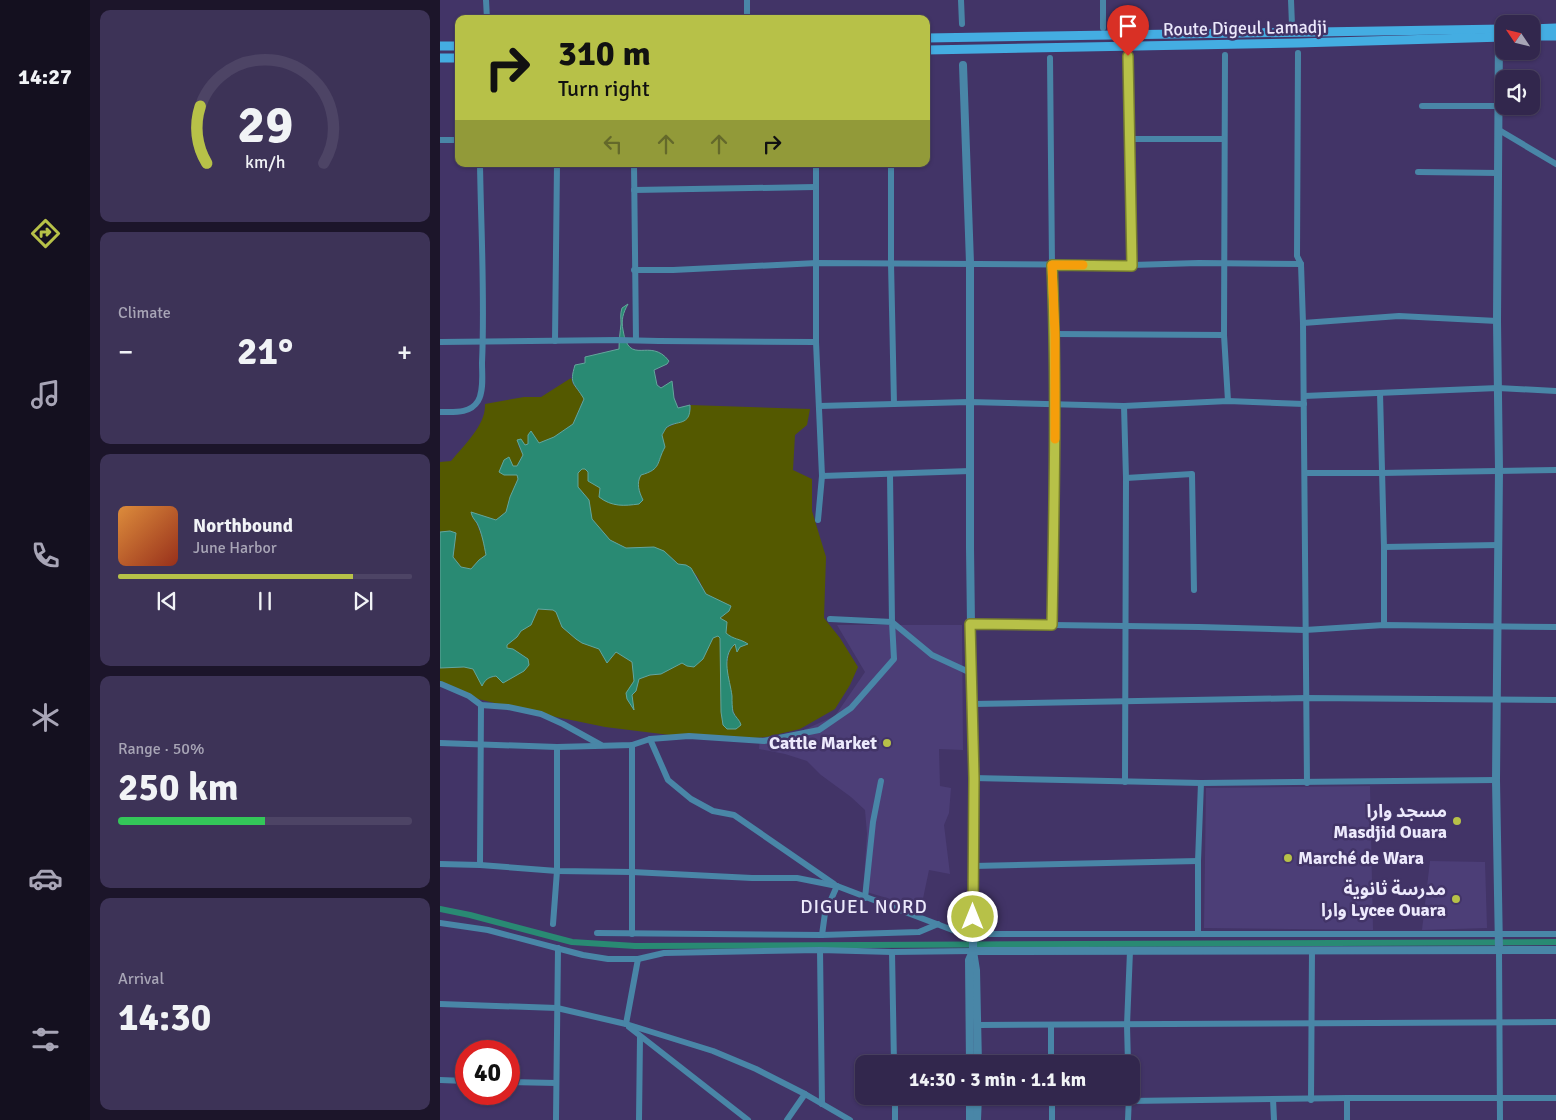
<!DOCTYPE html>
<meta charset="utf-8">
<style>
:root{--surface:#32274d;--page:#3d3357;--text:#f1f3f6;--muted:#a8a5b6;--line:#4d4465;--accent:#b7c148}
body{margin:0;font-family:Signika,"Noto Sans Arabic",sans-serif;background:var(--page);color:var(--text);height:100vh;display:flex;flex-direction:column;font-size:19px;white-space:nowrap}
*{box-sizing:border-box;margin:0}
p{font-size:16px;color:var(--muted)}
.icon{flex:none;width:28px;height:28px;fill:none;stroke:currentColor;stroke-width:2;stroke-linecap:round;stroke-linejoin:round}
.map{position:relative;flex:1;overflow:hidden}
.panel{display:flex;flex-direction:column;gap:10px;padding:10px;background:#1c152a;width:350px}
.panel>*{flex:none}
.hud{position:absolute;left:15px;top:15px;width:475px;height:152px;border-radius:10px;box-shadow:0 1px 4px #0004,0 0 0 1px var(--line);background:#b7c148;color:#111;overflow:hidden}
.needle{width:32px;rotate:305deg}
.tools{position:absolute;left:1055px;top:15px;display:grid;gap:10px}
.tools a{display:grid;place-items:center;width:45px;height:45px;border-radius:10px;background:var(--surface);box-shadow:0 1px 4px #0004,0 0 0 1px var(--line);font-size:25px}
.speed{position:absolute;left:15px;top:1040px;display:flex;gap:10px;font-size:25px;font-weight:700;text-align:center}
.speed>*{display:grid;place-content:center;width:65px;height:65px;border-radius:50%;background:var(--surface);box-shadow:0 1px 4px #0004,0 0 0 1px var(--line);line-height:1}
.speed .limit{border:8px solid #d22;background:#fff;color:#111}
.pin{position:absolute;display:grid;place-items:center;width:42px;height:42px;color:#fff;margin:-51px -21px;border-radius:50% 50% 50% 0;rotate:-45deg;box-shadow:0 0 5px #0007}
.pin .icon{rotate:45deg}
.me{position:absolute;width:55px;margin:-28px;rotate:0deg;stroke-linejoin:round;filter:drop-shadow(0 0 4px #0008)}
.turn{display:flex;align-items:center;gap:18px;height:105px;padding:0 20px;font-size:22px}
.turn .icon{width:65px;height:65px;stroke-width:2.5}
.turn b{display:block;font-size:35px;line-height:42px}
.lanes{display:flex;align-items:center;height:48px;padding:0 20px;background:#0003;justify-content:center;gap:25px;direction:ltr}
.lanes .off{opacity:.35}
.big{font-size:38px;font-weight:800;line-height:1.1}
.panel .card{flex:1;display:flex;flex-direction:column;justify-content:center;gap:8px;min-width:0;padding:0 18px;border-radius:10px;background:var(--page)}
.panel .dial{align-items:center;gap:0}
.dial svg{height:130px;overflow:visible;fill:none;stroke:var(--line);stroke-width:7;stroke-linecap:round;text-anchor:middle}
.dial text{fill:var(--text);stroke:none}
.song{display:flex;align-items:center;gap:15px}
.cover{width:60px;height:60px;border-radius:8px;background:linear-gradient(135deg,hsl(30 70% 55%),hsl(10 70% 35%))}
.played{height:5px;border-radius:2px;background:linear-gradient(90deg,var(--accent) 80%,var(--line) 80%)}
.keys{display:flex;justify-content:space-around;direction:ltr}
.heat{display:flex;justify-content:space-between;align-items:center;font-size:28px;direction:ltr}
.charge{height:8px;border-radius:4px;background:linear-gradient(90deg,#34c759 50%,var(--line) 0)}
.trip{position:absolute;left:415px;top:1055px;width:285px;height:50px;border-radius:10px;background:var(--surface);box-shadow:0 1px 4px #0004,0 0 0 1px var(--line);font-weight:800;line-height:50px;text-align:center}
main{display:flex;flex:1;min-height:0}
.dock{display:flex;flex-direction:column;width:90px;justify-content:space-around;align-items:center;background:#14101f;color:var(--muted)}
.dock .icon{width:35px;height:35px}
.dock .current{color:var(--accent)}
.dock b{font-size:22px;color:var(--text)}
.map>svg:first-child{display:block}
.built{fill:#4c3e77}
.green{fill:#545900}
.water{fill:#298a73;stroke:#64a69c}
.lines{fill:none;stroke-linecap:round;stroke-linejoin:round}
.canal{stroke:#298a73;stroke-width:6}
.minor{stroke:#4986a7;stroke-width:6}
.tertiary{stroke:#4986a7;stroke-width:8}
.secondary{stroke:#44ade2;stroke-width:9}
.route-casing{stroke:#777d2f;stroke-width:12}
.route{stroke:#b7c148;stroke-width:9}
.slow{stroke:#f59e0b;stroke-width:9}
.poi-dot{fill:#b7c148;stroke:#423467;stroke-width:2}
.labels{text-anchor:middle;stroke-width:5;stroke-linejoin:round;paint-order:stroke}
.street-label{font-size:18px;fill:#ece9fc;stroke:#423467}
.poi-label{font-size:18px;font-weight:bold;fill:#ece9fc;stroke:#423467;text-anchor:end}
.neighbourhood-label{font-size:19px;letter-spacing:1px;fill:#ece9fc;stroke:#423467}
</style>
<main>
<nav class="dock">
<b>14:27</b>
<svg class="icon current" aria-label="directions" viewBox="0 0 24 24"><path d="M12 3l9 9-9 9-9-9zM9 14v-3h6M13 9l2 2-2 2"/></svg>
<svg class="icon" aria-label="music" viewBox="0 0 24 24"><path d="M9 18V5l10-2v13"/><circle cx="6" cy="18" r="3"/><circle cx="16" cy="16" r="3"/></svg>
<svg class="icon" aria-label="phone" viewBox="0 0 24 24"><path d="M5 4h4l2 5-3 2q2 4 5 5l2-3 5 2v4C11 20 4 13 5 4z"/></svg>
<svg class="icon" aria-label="climate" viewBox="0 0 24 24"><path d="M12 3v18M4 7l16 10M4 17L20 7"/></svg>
<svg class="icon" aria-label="car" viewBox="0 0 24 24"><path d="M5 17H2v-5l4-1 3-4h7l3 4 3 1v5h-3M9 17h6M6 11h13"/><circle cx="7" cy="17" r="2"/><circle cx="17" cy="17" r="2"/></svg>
<svg class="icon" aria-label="filters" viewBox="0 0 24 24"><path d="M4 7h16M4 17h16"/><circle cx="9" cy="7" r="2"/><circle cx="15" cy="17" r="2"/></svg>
</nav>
<section class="panel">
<div class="card dial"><svg viewBox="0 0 100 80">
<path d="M14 69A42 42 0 1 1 86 69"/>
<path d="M14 69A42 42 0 0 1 10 34" stroke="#b7c148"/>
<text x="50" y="56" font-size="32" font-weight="700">29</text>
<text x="50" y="72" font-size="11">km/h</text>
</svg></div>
<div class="card"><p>Climate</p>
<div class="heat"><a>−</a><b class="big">21°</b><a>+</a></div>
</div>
<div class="card">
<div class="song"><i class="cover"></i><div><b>Northbound</b><p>June Harbor</p></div></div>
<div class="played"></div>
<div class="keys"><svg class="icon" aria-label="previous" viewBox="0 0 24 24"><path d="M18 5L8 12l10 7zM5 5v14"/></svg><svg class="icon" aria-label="pause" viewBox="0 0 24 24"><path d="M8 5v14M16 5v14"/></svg><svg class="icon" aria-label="next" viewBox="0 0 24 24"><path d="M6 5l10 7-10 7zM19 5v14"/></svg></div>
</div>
<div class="card"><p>Range · 50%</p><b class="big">250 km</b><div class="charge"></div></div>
<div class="card"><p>Arrival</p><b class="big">14:30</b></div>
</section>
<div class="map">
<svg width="1116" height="1120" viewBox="0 0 1116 1120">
<rect width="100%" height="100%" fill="#423467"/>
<!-- built -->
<g class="built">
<path d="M397,625h125l1,125 -24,-1 1,37 11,2 -2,25 -5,12 6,49 -21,-4 -8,38 -58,-17 4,-57 -2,-24 -14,-13 -30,-22 -14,-14 -22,-7 -26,-5 1,-12 39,-5 36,-16 30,-44z"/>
<path d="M930,786l3,144 -169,-2 2,-140z"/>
<path d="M990,861l55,1 2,66 -65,2z"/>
</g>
<!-- green -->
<g class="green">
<path d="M131,378l2,6 11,14 -11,26 -19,13 -15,6 -11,-8v9l-10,1 5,10 -6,11h-4l-4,-8 -5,17h13l1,4 -8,18 -4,15 -10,8 -25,-7 6,11 7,18 2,13 -7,5 -8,9 -10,-2 -8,-10 2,-12 -5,-14 -10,1v-70l11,-1c13,-16 35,-36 34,-57l39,-7h17z"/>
<path d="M250,405l120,4 -3,16 -12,10 -2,35 19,9v32l14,46 -2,61 16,20 18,29 -8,18 -15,24 -35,20 -34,8 -39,3 -41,-3 -81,-10 -29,-6 -40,-8 -62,-15 -34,-12v-18l24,-1 10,2 2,6 9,4 11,-3 7,6 25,-23 -15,-10 -6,-1v-3l10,-8 4,-6 10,-6 7,-16 15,1 3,2 6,15 14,12 6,4 17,6 8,14 9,-11 16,10 2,19 -7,18 6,10 -1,-14 4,-4 3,-12 11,-4 11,-1 21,-11 28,-20 5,-7h3l2,2 1,74 2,13 4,4 13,-7 -5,-7 -3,-8v-10l-5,-24v-10l3,-15 6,-4 1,7 3,-4 8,-3c-7,-5 -11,-3 -16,-5 -7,-4 -10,-14 -12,-21l9,-7 2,-5 -25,-12 -9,-18 -11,-11 -8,-1 -6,-6 -18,-11 -28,1 -16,-8 -18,-21 -3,-19 -11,-13v-14l4,-4h4l2,2v10l55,19c-4,-8 -7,-17 -2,-25 21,-6 15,-12 24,-28l-3,-12 4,-7 9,-4 16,-15z"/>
</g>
<!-- water -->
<path class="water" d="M188,304c-5,9 -7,16 -5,26 6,38 27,6 46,31l-2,3 -13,6 3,15 4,3 11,-7 2,17 4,10 12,-3c1,23 -14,14 -24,23 0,0 -4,7 -4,7l3,12c-9,16 -3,22 -24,28 -5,8 -2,17 2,25l-4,4c-15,2 -27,3 -40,-7l1,-9 -12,-7v-9l-3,-3h-3l-4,4v14l11,13 3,19 18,21 16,8 28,-1 10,4 14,13 8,1 5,3 15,26 25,12 -2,5 -9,7 7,4 -1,11c8,7 13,5 22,11l-8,3 -3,5 -2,-8c-15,13 -5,35 -3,52 0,6 0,11 1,16 2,5 7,8 8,13l-5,4h-9l-4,-4 -2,-13 -1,-74 -2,-2 -5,2 -10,21 -9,8 -7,-1 -5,-3 -21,11 -11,1 -11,4 -3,12 -4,4 2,15 -7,-11 -1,-6 8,-12 -2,-19 -16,-10 -9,11 -8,-14 -17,-6 -6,-4 -14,-12 -6,-15 -3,-2 -15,-1 -7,16 -10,6 -4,6 -10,8v3l6,1 15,10 1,6 -5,6 -21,12 -7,-7c-8,1 -11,4 -14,10l-9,-17 -9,-2 -24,1v-136l10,-1 6,2 -3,24 8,10 10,2 8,-9 7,-5c-2,-10 -4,-22 -9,-32 -3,-4 -5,-6 -6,-11l25,8 10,-8 4,-15 8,-18 -1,-4h-13l-5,-3 5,-12 5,-3 4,9h4l6,-11 -6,-15 4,-1 4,6 3,-1v-9l3,-4 8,12 15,-6 19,-13 11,-25c-10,-17 -15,-14 -9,-34l10,-2v-6l34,-8c0,-8 1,-16 2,-25 0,-6 -1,-10 1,-16z"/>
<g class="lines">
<!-- canal -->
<path class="canal" d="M0,909l30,6 102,27 63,4 921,-4"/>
<!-- minor -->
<g class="minor">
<path d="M46,0l1,19"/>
<path d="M307,0v19"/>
<path d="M521,0l1,24"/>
<path d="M663,0v28"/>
<path d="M851,0l1,25"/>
<path d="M858,53l-1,203 4,8 2,59 4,460"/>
<path d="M785,55l-1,280 4,66"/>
<path d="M688,56l4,209"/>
<path d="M610,58l2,207 3,69 -3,291"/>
<path d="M982,106h77"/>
<path d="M1059,130l57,34"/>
<path d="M690,139h94"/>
<path d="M0,140h19"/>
<path d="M194,164l2,176"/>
<path d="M376,164v178l6,134 148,-5"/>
<path d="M451,164v99l3,141"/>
<path d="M978,172l81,1"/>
<path d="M194,190l181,-3"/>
<path d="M194,270h39l144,-7 315,2 67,-2 102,1"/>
<path d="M863,323l96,-7 98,5"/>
<path d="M615,334l169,1"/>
<path d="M115,341l2,-177"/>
<path d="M0,342l177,-2 42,1 157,1"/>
<path d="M940,393l4,154v78"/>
<path d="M864,396l194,-8 58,3"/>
<path d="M379,406l150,-4 155,4 104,-5 76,3"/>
<path d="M684,406l2,72 -1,304"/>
<path d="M0,412c14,0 30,2 38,-11 6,-10 4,-27 4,-38 3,-66 -1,-133 -2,-199"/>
<path d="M866,473h75l175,-3"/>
<path d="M450,475l2,147 40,33 39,18"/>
<path d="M686,478l66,-4 2,116"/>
<path d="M378,520l4,-44"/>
<path d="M944,547l114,-2"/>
<path d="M530,624l229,3 106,3 79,-5 172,2"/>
<path d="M1,684l28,12 12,9 27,2 33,7 22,10 38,21"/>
<path d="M532,704l334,-6 250,2"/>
<path d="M210,739l18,41 23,19 22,12 21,4 100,69"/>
<path d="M0,743l117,4 75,-2 18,-6 39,-3 75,5 55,-11 32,-22 43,-49 -2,-37 -62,-3"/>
<path d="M192,745v189"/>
<path d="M533,778l228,5 295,-3"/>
<path d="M0,864l40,1 77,6 75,1 120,6h45l40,8 126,48h593"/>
<path d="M40,865l1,-160"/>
<path d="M533,866l225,-5"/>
<path d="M425,898l8,-76 8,-41"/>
<path d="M0,923l48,7 95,25 25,4h30l26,-6 156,-3 72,2 81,-1"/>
<path d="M113,924l4,-53v-124"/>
<path d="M157,933l225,2 97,-3 19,-8"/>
<path d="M758,934v-73l3,-78"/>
<path d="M382,935l3,-22 12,-27"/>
<path d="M380,950l2,154"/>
<path d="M1059,950l1,170"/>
<path d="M452,952l2,112"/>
<path d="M0,1004l117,4 69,16 87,27 43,18 49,25 45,26"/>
<path d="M186,1024l12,-65"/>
<path d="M538,1025l578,-3"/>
<path d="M611,1025v39"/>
<path d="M189,1027l119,93"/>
<path d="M688,1064l-1,-39 3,-74"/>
<path d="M0,1080l26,1"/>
<path d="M69,1082l47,1"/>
<path d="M455,1096v24"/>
<path d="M612,1096v24"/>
<path d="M833,1099l1,21"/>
<path d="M871,1100l1,-150"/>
<path d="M689,1101l218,-3h209"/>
<path d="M116,1120l2,-172"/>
<path d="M199,1120l1,-83"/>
<path d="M347,1120l18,-26"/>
<path d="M688,1120l1,-24"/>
<path d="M907,1120v-22"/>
</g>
<!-- tertiary -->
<g class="tertiary">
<path d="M1059,32l-2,289 2,149 -3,310 3,170"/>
<path d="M523,65l7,198v285l3,230v173l3,19 2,94"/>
<path d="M533,951l583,-1"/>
<path d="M530,1064l-1,-104 4,-9"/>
<path d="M530,1096v24"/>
<path d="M537,1120l1,-24"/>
</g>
<!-- secondary -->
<g class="secondary">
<path d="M1091,29l25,-1"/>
<path d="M1091,36h25"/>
<path d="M486,38l578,-9"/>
<path d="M0,46h19"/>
<path d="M486,50l372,-7 206,-6"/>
<path d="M0,58h19"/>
</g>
</g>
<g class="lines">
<defs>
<path id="route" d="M533,917l1,-139 -4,-154 82,1c2,-120 5,-240 0,-360l80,1 -4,-210"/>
</defs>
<!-- route casing -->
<use href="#route" class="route-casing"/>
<!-- route -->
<use href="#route" class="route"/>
<!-- slow -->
<path class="slow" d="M615,439v-105l-3,-69h31"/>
</g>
<!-- markers -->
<g class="poi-dot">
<circle cx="447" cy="743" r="5"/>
<circle cx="1017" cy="821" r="5"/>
<circle cx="848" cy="858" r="5"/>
<circle cx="1016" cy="899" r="5"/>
</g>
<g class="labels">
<!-- street labels -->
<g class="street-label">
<text transform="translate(805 28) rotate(-1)" y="6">Route Digeul Lamadji</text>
</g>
<!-- poi labels -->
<g class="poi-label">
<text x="437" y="749">Cattle Market</text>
<text x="1007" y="817">مسجد وارا<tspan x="1007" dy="21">Masdjid Ouara</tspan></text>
<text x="858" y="864" text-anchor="start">Marché de Wara</text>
<text x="1006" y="895">مدرسة ثانوية<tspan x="1006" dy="21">وارا Lycee Ouara</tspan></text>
</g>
<!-- neighbourhood labels -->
<g class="neighbourhood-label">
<text x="424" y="913">DIGUEL NORD</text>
</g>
</g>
</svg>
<div class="tools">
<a><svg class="needle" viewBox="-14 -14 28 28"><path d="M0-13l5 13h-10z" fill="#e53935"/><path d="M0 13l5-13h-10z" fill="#a8a5b6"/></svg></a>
<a><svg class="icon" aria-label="sound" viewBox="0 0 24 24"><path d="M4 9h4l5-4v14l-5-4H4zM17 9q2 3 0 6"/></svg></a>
</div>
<div class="speed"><div class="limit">40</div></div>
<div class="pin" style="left:688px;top:56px;background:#d93025"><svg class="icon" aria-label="arrive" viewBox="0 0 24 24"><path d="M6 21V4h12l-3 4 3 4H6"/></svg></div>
<svg class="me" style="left:533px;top:917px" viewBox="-20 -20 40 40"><circle r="17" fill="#b7c148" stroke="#fff" stroke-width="3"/><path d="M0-11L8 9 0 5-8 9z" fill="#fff"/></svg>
<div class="trip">14:30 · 3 min · 1.1 km</div>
<div class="hud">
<div class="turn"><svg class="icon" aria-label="right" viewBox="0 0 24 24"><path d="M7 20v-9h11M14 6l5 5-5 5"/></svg><div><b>310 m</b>Turn right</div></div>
<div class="lanes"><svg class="icon off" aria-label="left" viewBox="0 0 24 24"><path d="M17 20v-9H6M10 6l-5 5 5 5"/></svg><svg class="icon off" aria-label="ahead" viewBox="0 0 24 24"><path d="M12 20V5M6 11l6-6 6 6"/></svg><svg class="icon off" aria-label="ahead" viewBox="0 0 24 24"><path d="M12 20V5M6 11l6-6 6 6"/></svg><svg class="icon" aria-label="right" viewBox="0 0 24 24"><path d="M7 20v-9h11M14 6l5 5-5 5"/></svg></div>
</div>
</div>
</main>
